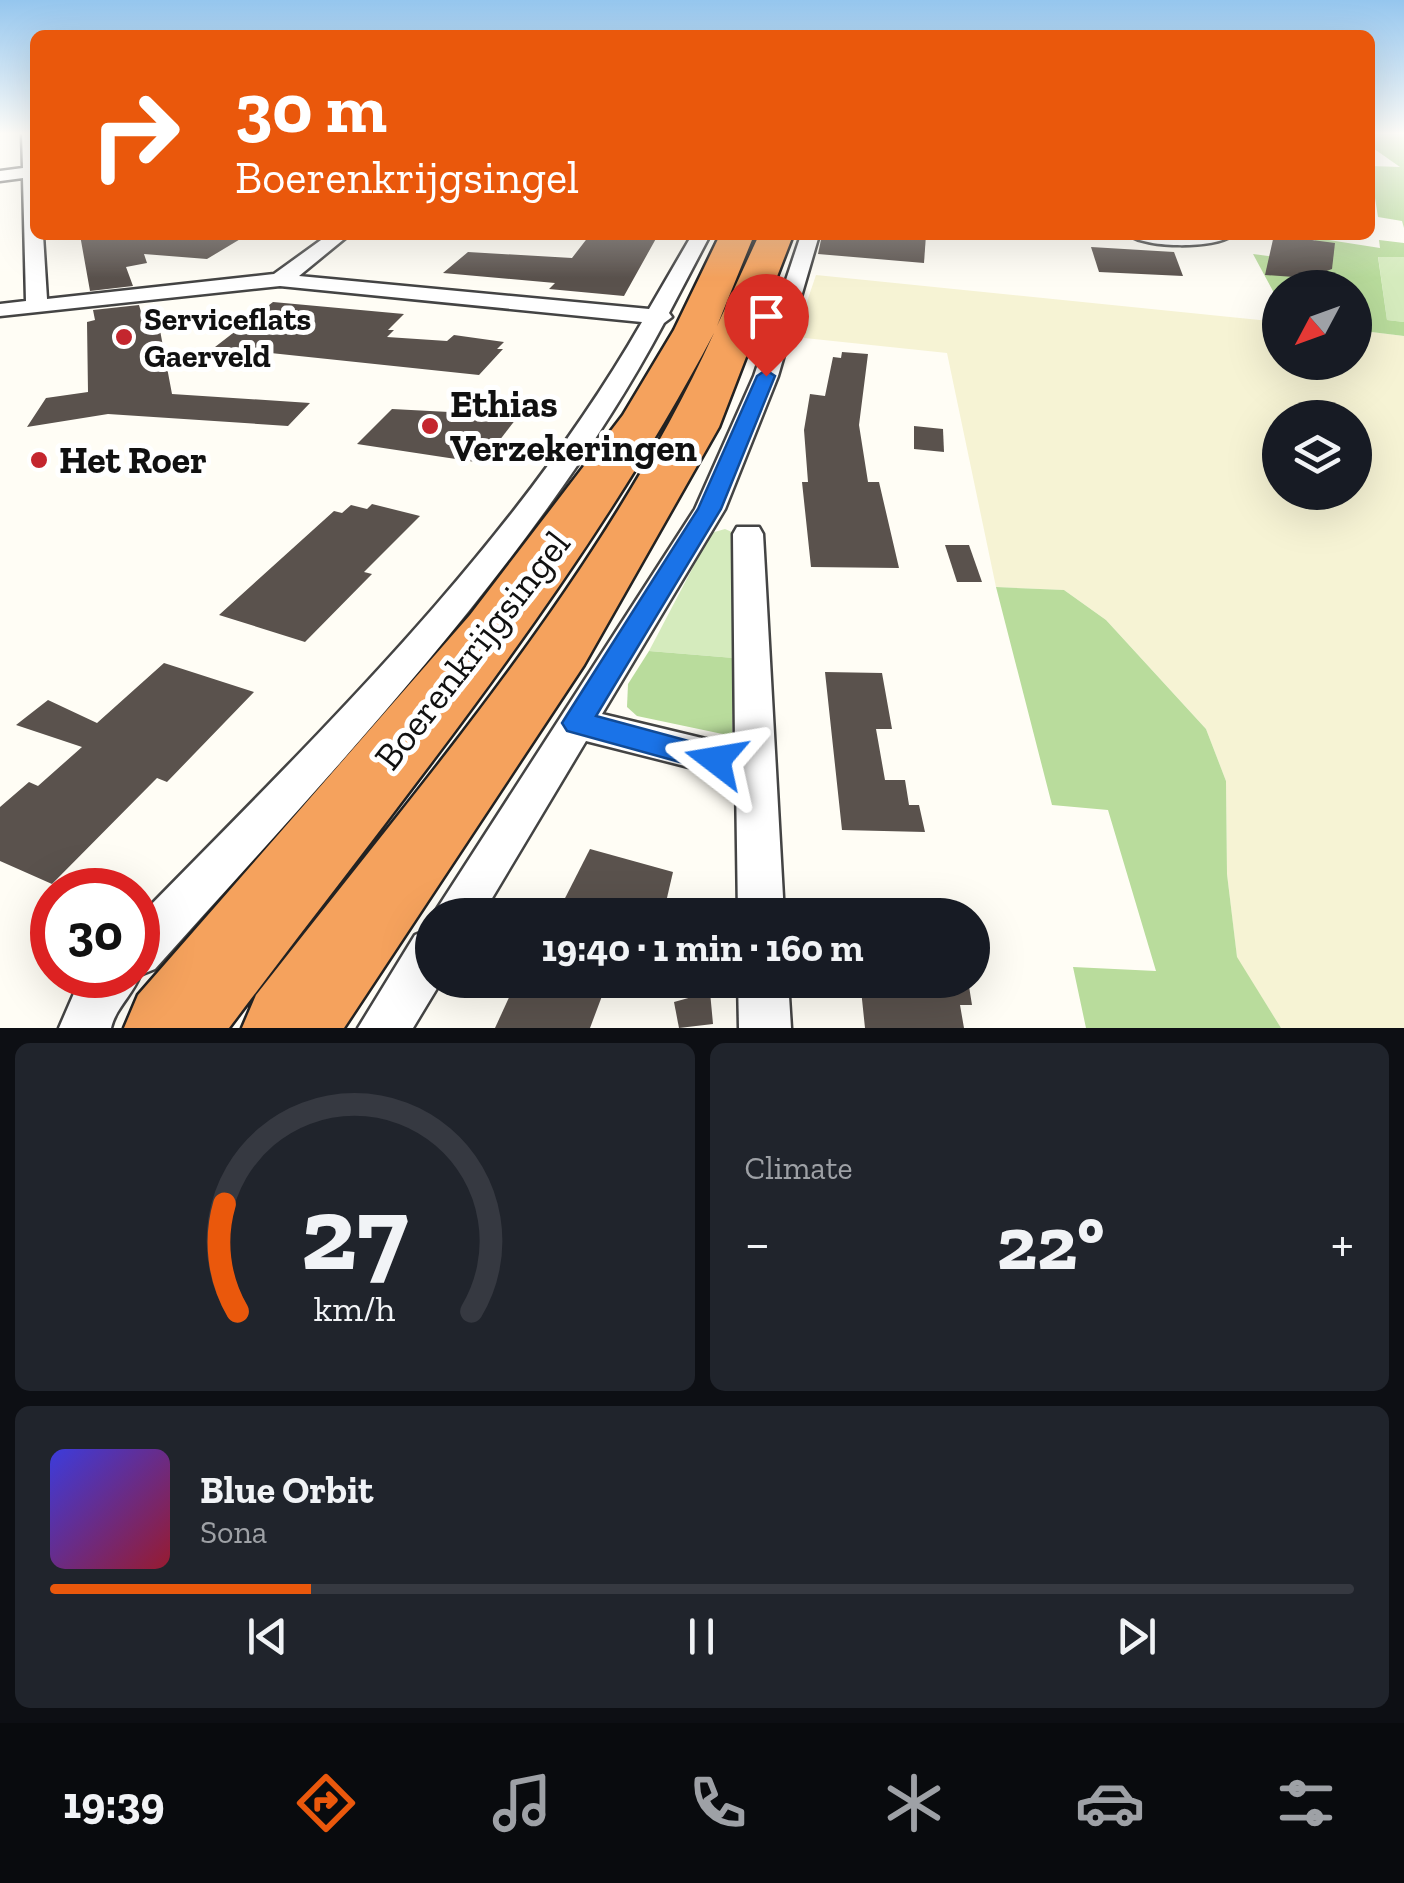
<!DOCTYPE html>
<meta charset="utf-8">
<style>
:root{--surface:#171b24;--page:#20242c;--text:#f1f3f6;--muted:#9ea1a6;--line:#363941;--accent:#ea580c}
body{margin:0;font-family:"Zilla Slab",serif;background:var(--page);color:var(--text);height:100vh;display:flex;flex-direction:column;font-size:38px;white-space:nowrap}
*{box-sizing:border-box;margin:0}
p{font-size:32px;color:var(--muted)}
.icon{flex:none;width:55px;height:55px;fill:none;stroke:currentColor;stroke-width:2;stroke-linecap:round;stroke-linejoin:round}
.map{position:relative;height:1028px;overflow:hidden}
.side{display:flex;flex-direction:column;gap:15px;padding:15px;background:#0d0f14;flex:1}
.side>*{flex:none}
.top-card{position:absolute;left:30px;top:30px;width:1345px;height:210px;border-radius:15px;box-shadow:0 10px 40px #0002;background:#ea580c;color:#fff;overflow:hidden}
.needle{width:65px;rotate:229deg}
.fabs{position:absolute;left:1262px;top:270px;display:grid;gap:20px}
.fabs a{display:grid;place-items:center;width:110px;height:110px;border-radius:50%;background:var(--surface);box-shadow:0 10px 40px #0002;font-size:50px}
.speed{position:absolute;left:30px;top:868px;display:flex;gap:20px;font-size:50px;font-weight:700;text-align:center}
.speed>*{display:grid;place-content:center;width:130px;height:130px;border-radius:50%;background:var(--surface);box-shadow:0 10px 40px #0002;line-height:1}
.speed .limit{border:15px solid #d22;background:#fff;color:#111}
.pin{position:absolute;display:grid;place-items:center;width:85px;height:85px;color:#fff;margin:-102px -42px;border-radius:50% 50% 50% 0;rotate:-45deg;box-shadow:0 0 10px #0007}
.pin .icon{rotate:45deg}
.me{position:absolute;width:110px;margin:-55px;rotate:284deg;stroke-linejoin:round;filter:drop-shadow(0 0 8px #0008)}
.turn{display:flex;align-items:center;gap:35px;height:210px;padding:0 40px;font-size:45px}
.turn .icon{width:130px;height:130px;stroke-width:2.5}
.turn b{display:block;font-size:70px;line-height:85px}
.big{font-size:75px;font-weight:700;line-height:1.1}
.side .widget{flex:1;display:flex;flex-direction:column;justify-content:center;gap:15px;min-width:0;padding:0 35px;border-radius:15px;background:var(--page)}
.side .dial{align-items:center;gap:0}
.dial svg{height:260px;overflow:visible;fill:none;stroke:var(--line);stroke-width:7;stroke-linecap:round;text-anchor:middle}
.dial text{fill:var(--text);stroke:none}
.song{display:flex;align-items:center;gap:30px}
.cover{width:120px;height:120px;border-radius:15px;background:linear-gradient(135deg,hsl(240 70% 55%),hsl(350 70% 35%))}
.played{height:10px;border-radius:5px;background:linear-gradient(90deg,var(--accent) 20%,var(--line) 20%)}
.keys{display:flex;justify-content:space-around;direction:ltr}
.heat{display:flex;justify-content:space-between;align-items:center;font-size:55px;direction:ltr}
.side .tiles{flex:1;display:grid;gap:15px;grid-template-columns:1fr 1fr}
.widget:last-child{grid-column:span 2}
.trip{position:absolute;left:415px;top:898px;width:575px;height:100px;border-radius:50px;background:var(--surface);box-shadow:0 10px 40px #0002;font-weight:700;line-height:100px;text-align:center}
.menu{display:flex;height:160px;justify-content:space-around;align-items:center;background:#090b0e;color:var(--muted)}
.menu .icon{width:70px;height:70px}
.menu .active{color:var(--accent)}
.menu b{font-size:45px;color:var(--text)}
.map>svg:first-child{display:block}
.farmland{fill:#f6f3d4;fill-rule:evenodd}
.green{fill:#d5ebbd}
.forest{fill:#b9dc9c}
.building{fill:#5a524d}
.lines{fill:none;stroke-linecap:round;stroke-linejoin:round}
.street-casing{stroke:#444;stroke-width:5}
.highway-casing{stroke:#222;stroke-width:5}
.street{fill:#fff;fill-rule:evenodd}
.highway{fill:#f5a25d;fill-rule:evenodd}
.route{fill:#1a73e8;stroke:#114b97;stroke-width:2.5}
.poi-dot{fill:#c4262e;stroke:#fff;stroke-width:4}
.labels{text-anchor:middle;stroke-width:10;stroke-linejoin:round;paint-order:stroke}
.far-poi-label{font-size:32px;font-weight:bold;fill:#111;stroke:#fff;text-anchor:start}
.poi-label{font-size:38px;font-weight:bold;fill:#111;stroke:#fff;text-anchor:start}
.street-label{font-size:38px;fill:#111;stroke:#fff}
</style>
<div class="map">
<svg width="1404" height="1028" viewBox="0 0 1404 1028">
<rect width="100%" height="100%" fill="#fffdf5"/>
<!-- farmland -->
<path class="farmland" d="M816,275l464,47v40h75v-32l49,6v692h-123l-44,-70 -10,-84 -1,-93 -20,-52 -100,-109 -42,-30 -68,-3 -49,-234 -152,-16zM1280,418h75v74h-75z"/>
<!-- green -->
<g class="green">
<path d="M1378,256l26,1v65l-17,-2z"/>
<path d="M725,529l9,4v125l-85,-7 62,-118z"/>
</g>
<!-- forest -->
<g class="forest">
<path d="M1370,134h34v94l-2,-7 -24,-4 -8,-51 30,1 -30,-21z"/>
<path d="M1316,238l64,10 -1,-8 25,3v14h-26l9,63 17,2v14l-49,-6v-42h-75v16l-27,-50 54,7z"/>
<path d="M996,587l68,3 42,30 100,109 20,52 1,93 10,83 44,71h-195l-13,-61 83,4 -48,-161 -56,-5z"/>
<path d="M649,651l85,7 -2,78 -95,-20 -10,-9 1,-23z"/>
</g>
<!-- building -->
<g class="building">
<path d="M80,235h167l-40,24 -63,-5 3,9 -21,4 7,19 -43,5z"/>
<path d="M618,235h40l-34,61 -75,-7 6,-6 -112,-10 25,-21 104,6 17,-22z"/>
<path d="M822,235h104l-2,28 -106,-9z"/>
<path d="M1274,235l61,8 -3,26 -24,9 -43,-3z"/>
<path d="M1091,247l83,5 9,24 -84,-4z"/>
<path d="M273,302l131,12 -16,16h6l-7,7 60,4 7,-6 50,7 -7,7h6l-24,26 -264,-28z"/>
<path d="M139,305l2,7 15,-3 16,85 138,9 -22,23 -180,-12 -81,13 19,-29 42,-6 -1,-70 8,-2 -2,-10z"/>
<path d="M842,352l26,2 -9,71 9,57h11l20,86 -88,-1 -9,-85h6l-4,-52 6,-36 15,2 8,-39 8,1z"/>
<path d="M392,409l76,4 48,6 -34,44 -125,-19z"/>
<path d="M914,426l29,3 1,23 -30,-3z"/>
<path d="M372,504l48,12 -56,56 8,2 -67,68 -86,-27 115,-104 8,2 9,-8 16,4z"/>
<path d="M945,545h24l13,37h-25z"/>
<path d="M164,663l90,29 -87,90 -10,-4 -105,106 -52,-23v-54l29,-25 9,4 44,-39 -66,-22 32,-25 49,23z"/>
<path d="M825,672l57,1 10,56h-16l9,51h20l4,25h10l6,27 -83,-2z"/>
<path d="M590,849l83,23 -10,43h-79l-24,-7z"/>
<path d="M517,980h30l55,16 -12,32h-95z"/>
<path d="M860,980h108l4,25h-12l4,23h-99z"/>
<path d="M710,992l3,32 -34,4 -5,-26z"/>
</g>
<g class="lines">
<defs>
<g id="street">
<path d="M22,134h13v101h8l4,64 227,-25 54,-39h21l-50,41 350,33 43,-74h18l-41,78 3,4 -8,6c-123,232 -334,450 -509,646l-15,6c-7,20 -24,32 -29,53h-52l23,-53h56v-57c180,-184 375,-371 504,-596l-362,-36 -280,30v-12l26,-3 -3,-123 -23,3v-10l23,-3z"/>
<path d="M801,235h18l-41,141 -53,133 -123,205 133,32 -2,-212 4,-7h22l4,7 21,381h-46l-2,-136 -150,-38 -104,174h-49l262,-406 59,-133z"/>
<path d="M1129,235h103c-17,14 -86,13 -103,0z"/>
<path d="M432,928v52h10l-29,48h-55l57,-93z"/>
<path d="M738,980h50l3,48h-52z"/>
</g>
<path id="highway" d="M720,235h34l-37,91 42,-91h34l-74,192 -135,238 -240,363h-102l14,-33c164,-211 346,-417 458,-662 -132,250 -316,470 -485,695h-105l14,-33 332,-380 153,-200 51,-85z"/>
</defs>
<!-- street casing -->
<use href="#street" class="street-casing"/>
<!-- highway casing -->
<use href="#highway" class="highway-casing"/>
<!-- street -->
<use href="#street" class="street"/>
<!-- highway -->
<use href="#highway" class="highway"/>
</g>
<!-- sky -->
<linearGradient id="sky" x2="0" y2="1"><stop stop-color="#95c6ee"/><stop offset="0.48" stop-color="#fffefa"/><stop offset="1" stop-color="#fffefa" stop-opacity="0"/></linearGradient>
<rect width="1404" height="278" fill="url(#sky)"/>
<!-- route -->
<path class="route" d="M766,370l9,6 -54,133 -125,207 130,35 5,9 -5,8 -10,4 -149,-41 -5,-8 5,-8 131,-206 59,-133z"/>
<!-- markers -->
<g class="poi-dot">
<circle cx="124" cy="337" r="10"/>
<circle cx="430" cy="426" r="10"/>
<circle cx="39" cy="460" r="10"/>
</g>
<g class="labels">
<!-- far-poi labels -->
<g class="far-poi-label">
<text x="144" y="330">Serviceflats<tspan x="144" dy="37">Gaerveld</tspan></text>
</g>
<!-- poi labels -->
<g class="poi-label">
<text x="450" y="417">Ethias<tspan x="450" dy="44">Verzekeringen</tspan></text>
<text x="59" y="473">Het Roer</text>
</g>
<!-- street labels -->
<g class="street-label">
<text transform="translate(472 650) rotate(-52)" y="13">Boerenkrijgsingel</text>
</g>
</g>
</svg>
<div class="fabs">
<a><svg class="needle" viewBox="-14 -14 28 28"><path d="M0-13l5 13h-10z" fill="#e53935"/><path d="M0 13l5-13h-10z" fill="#9ea1a6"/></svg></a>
<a><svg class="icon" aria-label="layers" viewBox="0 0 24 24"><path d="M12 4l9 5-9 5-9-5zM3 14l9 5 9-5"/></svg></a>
</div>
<div class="speed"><div class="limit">30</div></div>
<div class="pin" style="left:766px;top:376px;background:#d93025"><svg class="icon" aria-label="arrive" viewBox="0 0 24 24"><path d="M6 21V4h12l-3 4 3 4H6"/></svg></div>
<svg class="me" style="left:716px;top:760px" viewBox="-20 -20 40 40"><path d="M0-17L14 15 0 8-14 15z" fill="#1a73e8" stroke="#fff" stroke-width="4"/></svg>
<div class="trip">19:40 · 1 min · 160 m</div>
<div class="top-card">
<div class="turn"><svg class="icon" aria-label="right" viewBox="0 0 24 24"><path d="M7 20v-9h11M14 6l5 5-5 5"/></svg><div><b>30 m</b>Boerenkrijgsingel</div></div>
</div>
</div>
<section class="side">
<div class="tiles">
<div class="widget dial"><svg viewBox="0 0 100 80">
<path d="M14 69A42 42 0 1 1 86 69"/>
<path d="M14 69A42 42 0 0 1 10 36" stroke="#ea580c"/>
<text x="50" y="56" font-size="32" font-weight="700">27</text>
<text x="50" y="72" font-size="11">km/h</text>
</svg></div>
<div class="widget"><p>Climate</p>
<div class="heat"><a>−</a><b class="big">22°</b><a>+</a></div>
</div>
<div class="widget">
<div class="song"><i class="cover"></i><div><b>Blue Orbit</b><p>Sona</p></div></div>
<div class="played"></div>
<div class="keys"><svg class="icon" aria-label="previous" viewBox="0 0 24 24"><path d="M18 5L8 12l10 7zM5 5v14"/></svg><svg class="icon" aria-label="pause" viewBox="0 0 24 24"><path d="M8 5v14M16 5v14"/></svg><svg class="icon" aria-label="next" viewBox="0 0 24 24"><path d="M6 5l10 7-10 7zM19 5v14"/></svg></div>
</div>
</div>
</section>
<nav class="menu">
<b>19:39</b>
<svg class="icon active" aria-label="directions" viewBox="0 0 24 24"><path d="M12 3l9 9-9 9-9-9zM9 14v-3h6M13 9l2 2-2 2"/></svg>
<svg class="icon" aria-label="music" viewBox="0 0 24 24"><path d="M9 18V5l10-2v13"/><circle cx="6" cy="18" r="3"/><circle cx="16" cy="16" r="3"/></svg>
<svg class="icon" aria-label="phone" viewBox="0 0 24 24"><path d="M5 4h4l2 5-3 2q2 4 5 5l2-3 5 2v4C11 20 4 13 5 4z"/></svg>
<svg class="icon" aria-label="climate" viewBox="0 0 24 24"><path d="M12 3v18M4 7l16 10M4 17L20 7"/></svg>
<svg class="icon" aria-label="car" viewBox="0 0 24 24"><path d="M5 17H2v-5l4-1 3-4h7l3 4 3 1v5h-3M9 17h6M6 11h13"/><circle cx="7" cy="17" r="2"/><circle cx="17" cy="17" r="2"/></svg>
<svg class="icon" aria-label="filters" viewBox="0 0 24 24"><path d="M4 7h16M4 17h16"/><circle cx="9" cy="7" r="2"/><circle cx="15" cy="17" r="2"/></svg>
</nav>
